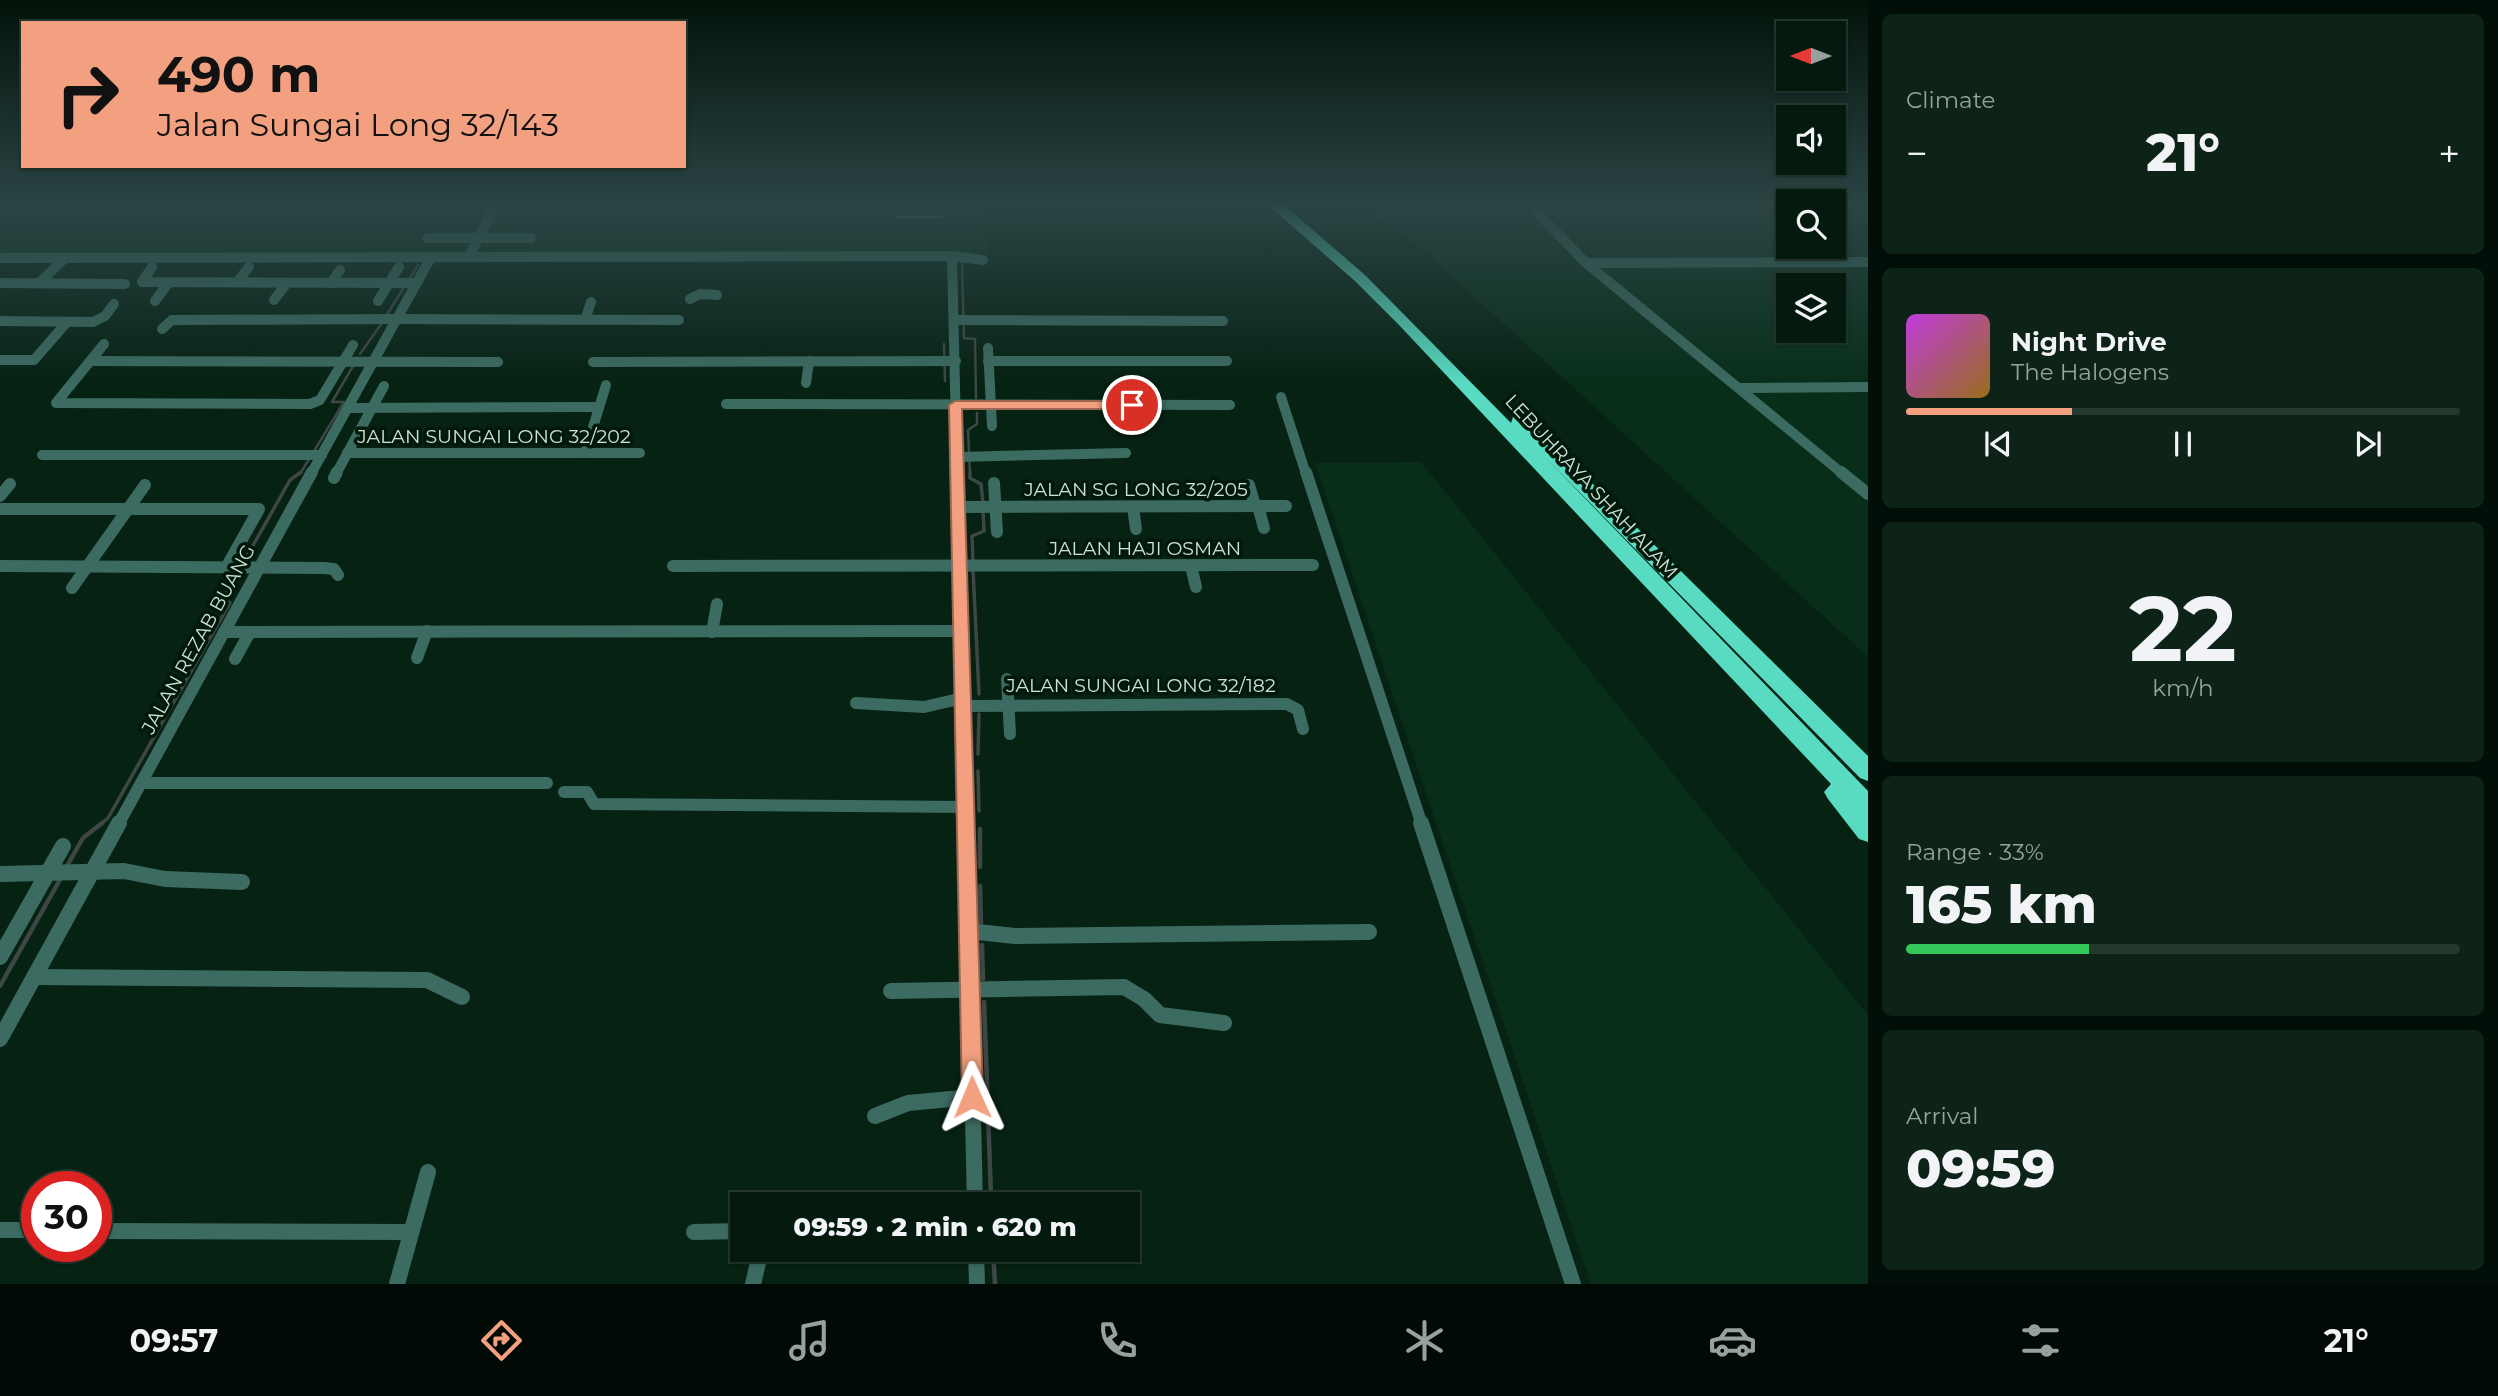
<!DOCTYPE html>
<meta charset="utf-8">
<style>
:root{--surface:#041a0e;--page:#0d2317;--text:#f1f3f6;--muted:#97a19e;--line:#25382e;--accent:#f2a07f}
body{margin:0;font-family:Montserrat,sans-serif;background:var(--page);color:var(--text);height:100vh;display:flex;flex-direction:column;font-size:26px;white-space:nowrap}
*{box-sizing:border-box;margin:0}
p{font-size:23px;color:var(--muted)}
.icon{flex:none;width:38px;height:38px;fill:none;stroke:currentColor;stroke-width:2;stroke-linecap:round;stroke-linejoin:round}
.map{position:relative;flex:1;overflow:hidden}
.side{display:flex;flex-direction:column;gap:14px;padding:14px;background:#020e08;width:630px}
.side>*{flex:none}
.hud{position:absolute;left:21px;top:21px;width:665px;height:147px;border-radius:0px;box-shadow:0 2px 5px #0004,0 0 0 2px var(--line);background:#f2a07f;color:#111;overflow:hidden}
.needle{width:46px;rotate:270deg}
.fabs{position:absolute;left:1776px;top:21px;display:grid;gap:14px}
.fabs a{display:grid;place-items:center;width:70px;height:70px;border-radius:0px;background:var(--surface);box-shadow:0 2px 5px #0004,0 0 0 2px var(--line);font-size:35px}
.speed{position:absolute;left:21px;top:1171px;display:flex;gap:14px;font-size:35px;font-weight:700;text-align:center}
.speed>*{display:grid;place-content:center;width:91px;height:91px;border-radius:50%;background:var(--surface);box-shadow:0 2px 5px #0004,0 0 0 2px var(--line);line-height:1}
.speed .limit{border:10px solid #d22;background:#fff;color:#111}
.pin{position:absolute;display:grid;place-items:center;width:60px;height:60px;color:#fff;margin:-30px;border:4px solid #fff;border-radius:50%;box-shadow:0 2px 7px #0007}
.me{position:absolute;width:77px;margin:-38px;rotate:359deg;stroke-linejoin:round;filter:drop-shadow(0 0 5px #0008)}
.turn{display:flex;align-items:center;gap:24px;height:147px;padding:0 21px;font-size:32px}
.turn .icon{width:91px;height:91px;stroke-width:2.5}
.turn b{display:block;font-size:49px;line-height:60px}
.big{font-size:52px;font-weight:800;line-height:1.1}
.side .tile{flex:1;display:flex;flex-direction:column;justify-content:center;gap:10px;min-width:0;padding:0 24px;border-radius:10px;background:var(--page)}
.side .dial{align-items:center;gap:0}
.dial b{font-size:91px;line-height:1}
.song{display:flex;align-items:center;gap:21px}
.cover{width:84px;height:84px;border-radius:10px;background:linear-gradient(135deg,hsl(290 70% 55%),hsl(40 70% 35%))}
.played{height:7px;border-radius:4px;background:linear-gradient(90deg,var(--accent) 30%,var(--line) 30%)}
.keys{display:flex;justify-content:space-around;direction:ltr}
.heat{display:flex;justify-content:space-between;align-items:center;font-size:38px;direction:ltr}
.charge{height:10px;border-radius:5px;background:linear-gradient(90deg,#34c759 33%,var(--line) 0)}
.trip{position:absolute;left:730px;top:1192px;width:410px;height:70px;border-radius:0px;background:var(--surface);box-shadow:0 2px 5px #0004,0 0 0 2px var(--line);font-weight:800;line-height:70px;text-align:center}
.dock{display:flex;height:112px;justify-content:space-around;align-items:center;background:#020a06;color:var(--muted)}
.dock .icon{width:49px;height:49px}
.dock .selected{color:var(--accent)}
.dock b{font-size:32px;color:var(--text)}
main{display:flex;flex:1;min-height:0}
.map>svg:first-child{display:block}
.built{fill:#082e1a;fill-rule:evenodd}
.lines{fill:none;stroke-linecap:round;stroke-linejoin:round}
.stream-far2{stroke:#3e4745;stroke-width:2.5}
.stream-far1{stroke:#3e4745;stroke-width:3.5}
.stream{stroke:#3e4745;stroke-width:4.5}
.building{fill:#304422;stroke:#708165;stroke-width:2}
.street-far2{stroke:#3c6b61;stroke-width:10}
.street-far1{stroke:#3c6b61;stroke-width:12}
.street{stroke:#3c6b61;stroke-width:16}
.highway{fill:#59dbc2;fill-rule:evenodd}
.route{fill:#f2a07f;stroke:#9d6853;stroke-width:2}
.labels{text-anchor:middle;stroke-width:7;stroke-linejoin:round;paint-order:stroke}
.street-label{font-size:19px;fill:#cfe0d5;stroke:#00190a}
</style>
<main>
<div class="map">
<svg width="1868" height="1284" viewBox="0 0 1868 1284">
<rect width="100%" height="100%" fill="#062213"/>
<!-- built -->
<g class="built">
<path d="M0,205h986l3,48 -989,2z"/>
<path d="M1358,205h430v42h46v-42h34v452l-448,-410zM1788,285h46v46h-46z"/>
<path d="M1421,462l447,553v269h-277l-276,-821z"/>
</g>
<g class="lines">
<!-- stream-far2 -->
<g class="stream-far2">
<path d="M962,263l2,75 11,1 1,59"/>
<path d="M386,316l32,-51"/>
<path d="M944,344l1,37"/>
<path d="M360,354l22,-31"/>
<path d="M300,474l44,-72h-12l21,-36"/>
<path d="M970,474l-2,-44 9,-6v-11"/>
</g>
<!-- stream-far1 -->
<g class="stream-far1">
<path d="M970,472v6l11,6 2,19"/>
<path d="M973,561l-1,-25 12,-5 -1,-20"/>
<path d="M242,565l48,-85 11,-8"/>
<path d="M973,569l6,125"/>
<path d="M978,754l1,-40"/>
<path d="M978,771l1,40"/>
<path d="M100,825l8,-7 122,-215 -6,-6 14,-25"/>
</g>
<!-- stream -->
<g class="stream">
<path d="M980,829v38"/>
<path d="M67,866l16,-28 19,-15"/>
<path d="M980,886l1,37"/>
<path d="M982,945l1,34"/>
<path d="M0,986l62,-110"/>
<path d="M984,1002l7,194"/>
<path d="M993,1250l2,34"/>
</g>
</g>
<!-- building -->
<path class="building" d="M897,205h45v12h-46z"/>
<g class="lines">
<!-- street-far2 -->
<g class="street-far2">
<path d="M1530,205l56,58 257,211"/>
<path d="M427,238h104"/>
<path d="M952,256l5,218"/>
<path d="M469,257l26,-52"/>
<path d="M0,258l952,-2 31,4"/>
<path d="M1586,263l282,-1"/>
<path d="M152,267l-10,15 275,1"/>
<path d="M237,282l12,-15"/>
<path d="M0,283l125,1"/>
<path d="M39,283l26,-25"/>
<path d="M331,283l9,-13"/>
<path d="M690,299l10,-5 17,1"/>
<path d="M274,300l13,-17"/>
<path d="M155,301l14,-19"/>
<path d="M378,301l21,-34"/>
<path d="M397,319l282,1"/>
<path d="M585,320l6,-18"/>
<path d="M955,320l268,1"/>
<path d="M0,321l93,1 12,-6 9,-12"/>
<path d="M162,329l10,-9 224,-1"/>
<path d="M104,344l-48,59 254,1 10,-4 33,-55"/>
<path d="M988,348l4,78"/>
<path d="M0,360h34l33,-38"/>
<path d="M90,361l408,1"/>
<path d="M988,361h239"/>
<path d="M593,362l363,-1"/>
<path d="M806,383l3,-22"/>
<path d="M1739,388l129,-1"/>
<path d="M1281,397l25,77"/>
<path d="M726,404l504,1"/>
<path d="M348,408l251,-1"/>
<path d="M347,453h293"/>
<path d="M585,453l21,-68"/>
<path d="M42,455h280"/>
<path d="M957,457l169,-4"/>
<path d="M311,474l120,-217"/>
<path d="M336,474l48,-88"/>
</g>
<!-- street-far1 -->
<g class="street-far1">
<path d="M957,472l9,353"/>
<path d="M1306,472l116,353"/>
<path d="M1841,472l27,22"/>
<path d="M334,478l3,-6"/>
<path d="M994,483l3,49"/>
<path d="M1249,485l6,21"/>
<path d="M0,496l10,-12"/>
<path d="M1258,506l6,22"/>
<path d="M958,507l328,-1"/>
<path d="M1133,507l3,22"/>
<path d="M0,509h259l-32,57"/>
<path d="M0,566l324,2 10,1 4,6"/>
<path d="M673,566l640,-1"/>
<path d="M1191,566l5,21"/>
<path d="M72,588l73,-103"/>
<path d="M224,632l737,-1"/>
<path d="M712,632l5,-28"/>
<path d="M417,658l10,-27"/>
<path d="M235,659l15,-27"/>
<path d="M1007,679l3,55"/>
<path d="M856,703l68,4 39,-9"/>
<path d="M963,706l324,-2 11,6 5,19"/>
<path d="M141,783h406"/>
<path d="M564,792h23l7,12 371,3"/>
<path d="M118,825l194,-353"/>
</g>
<!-- street -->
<g class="street">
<path d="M966,823l9,381"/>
<path d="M1421,823l152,461"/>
<path d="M0,874l124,-3 41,8 77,3"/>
<path d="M968,931l47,5 354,-4"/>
<path d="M0,957l63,-111"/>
<path d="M34,977l393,3 35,17"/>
<path d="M891,991l233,-4 20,12 16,16 64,8"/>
<path d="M0,1039l119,-216"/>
<path d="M875,1116l33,-13 64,-6"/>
<path d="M975,1202l75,-2"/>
<path d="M0,1230h37"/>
<path d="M96,1231l315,1"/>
<path d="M694,1232l48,-1"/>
<path d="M976,1250l1,34"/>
<path d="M397,1284l31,-112"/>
<path d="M753,1284l8,-34"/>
</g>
<!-- highway -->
<path class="highway" d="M1268,205h16l81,70 146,148 2,-6h12l343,339v25l-8,-3 -316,-322 324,335v51l-9,-3 -31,-40 -4,-7 7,-8 -432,-459 -44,-44z"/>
</g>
<!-- sky -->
<linearGradient id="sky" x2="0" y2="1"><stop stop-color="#03130a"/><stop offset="0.53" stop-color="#2a4444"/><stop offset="1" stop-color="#2a4444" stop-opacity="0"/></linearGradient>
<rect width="1868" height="385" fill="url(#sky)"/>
<!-- route -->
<path class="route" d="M955,401h177l7,4 -7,4h-170l21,688 -3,7 -8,3 -7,-3 -3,-7 -13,-692z"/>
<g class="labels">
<!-- street labels -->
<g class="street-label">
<text x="494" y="443">JALAN SUNGAI LONG 32/202</text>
<text transform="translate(1592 486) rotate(47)" y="7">LEBUHRAYA SHAH ALAM</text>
<text x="1136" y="496">JALAN SG LONG 32/205</text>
<text x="1145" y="555">JALAN HAJI OSMAN</text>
<text transform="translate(198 639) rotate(-61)" y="7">JALAN REZAB BUANG</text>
<text x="1141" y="692">JALAN SUNGAI LONG 32/182</text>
</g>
</g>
</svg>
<div class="fabs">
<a><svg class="needle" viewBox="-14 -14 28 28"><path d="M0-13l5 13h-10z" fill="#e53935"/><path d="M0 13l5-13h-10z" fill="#97a19e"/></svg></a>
<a><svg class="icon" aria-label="sound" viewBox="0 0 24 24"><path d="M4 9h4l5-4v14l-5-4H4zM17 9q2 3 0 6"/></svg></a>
<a><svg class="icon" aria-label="search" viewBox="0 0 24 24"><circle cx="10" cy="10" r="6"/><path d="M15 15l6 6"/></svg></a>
<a><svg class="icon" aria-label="layers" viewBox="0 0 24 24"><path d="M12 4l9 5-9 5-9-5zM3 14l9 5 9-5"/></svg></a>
</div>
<div class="speed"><div class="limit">30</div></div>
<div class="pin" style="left:1132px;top:405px;background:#d93025"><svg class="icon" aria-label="arrive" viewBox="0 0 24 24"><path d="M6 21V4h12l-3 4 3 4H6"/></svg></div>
<svg class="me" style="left:972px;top:1097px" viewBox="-20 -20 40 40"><path d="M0-17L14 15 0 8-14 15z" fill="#f2a07f" stroke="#fff" stroke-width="4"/></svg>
<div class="trip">09:59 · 2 min · 620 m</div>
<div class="hud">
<div class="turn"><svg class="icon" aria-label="right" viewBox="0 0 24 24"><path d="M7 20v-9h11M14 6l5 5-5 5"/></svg><div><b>490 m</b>Jalan Sungai Long 32/143</div></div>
</div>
</div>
<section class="side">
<div class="tile"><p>Climate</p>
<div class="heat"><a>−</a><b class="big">21°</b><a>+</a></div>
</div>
<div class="tile">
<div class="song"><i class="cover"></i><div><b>Night Drive</b><p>The Halogens</p></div></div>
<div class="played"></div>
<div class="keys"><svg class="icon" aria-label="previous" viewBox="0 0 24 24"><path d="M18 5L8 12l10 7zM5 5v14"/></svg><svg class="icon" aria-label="pause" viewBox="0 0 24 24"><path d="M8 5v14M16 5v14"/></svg><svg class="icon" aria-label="next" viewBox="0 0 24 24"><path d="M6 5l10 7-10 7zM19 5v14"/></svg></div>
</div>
<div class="tile dial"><b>22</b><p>km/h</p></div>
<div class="tile"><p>Range · 33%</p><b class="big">165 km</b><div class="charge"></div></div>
<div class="tile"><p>Arrival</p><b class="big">09:59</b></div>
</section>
</main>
<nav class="dock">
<b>09:57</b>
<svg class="icon selected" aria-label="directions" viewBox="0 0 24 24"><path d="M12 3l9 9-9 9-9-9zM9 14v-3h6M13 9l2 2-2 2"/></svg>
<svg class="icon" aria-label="music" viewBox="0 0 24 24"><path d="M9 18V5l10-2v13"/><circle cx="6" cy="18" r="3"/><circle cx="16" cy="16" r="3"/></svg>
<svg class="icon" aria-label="phone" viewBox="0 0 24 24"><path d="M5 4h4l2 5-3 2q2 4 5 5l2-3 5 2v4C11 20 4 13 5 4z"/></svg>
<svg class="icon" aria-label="climate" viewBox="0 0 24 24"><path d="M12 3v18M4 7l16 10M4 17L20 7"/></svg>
<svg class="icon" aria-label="car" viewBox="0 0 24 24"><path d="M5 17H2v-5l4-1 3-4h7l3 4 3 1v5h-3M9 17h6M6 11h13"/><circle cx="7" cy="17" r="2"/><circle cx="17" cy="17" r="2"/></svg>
<svg class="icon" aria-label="filters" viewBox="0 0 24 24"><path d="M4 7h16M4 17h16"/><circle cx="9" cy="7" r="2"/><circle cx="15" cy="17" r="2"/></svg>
<b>21°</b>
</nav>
